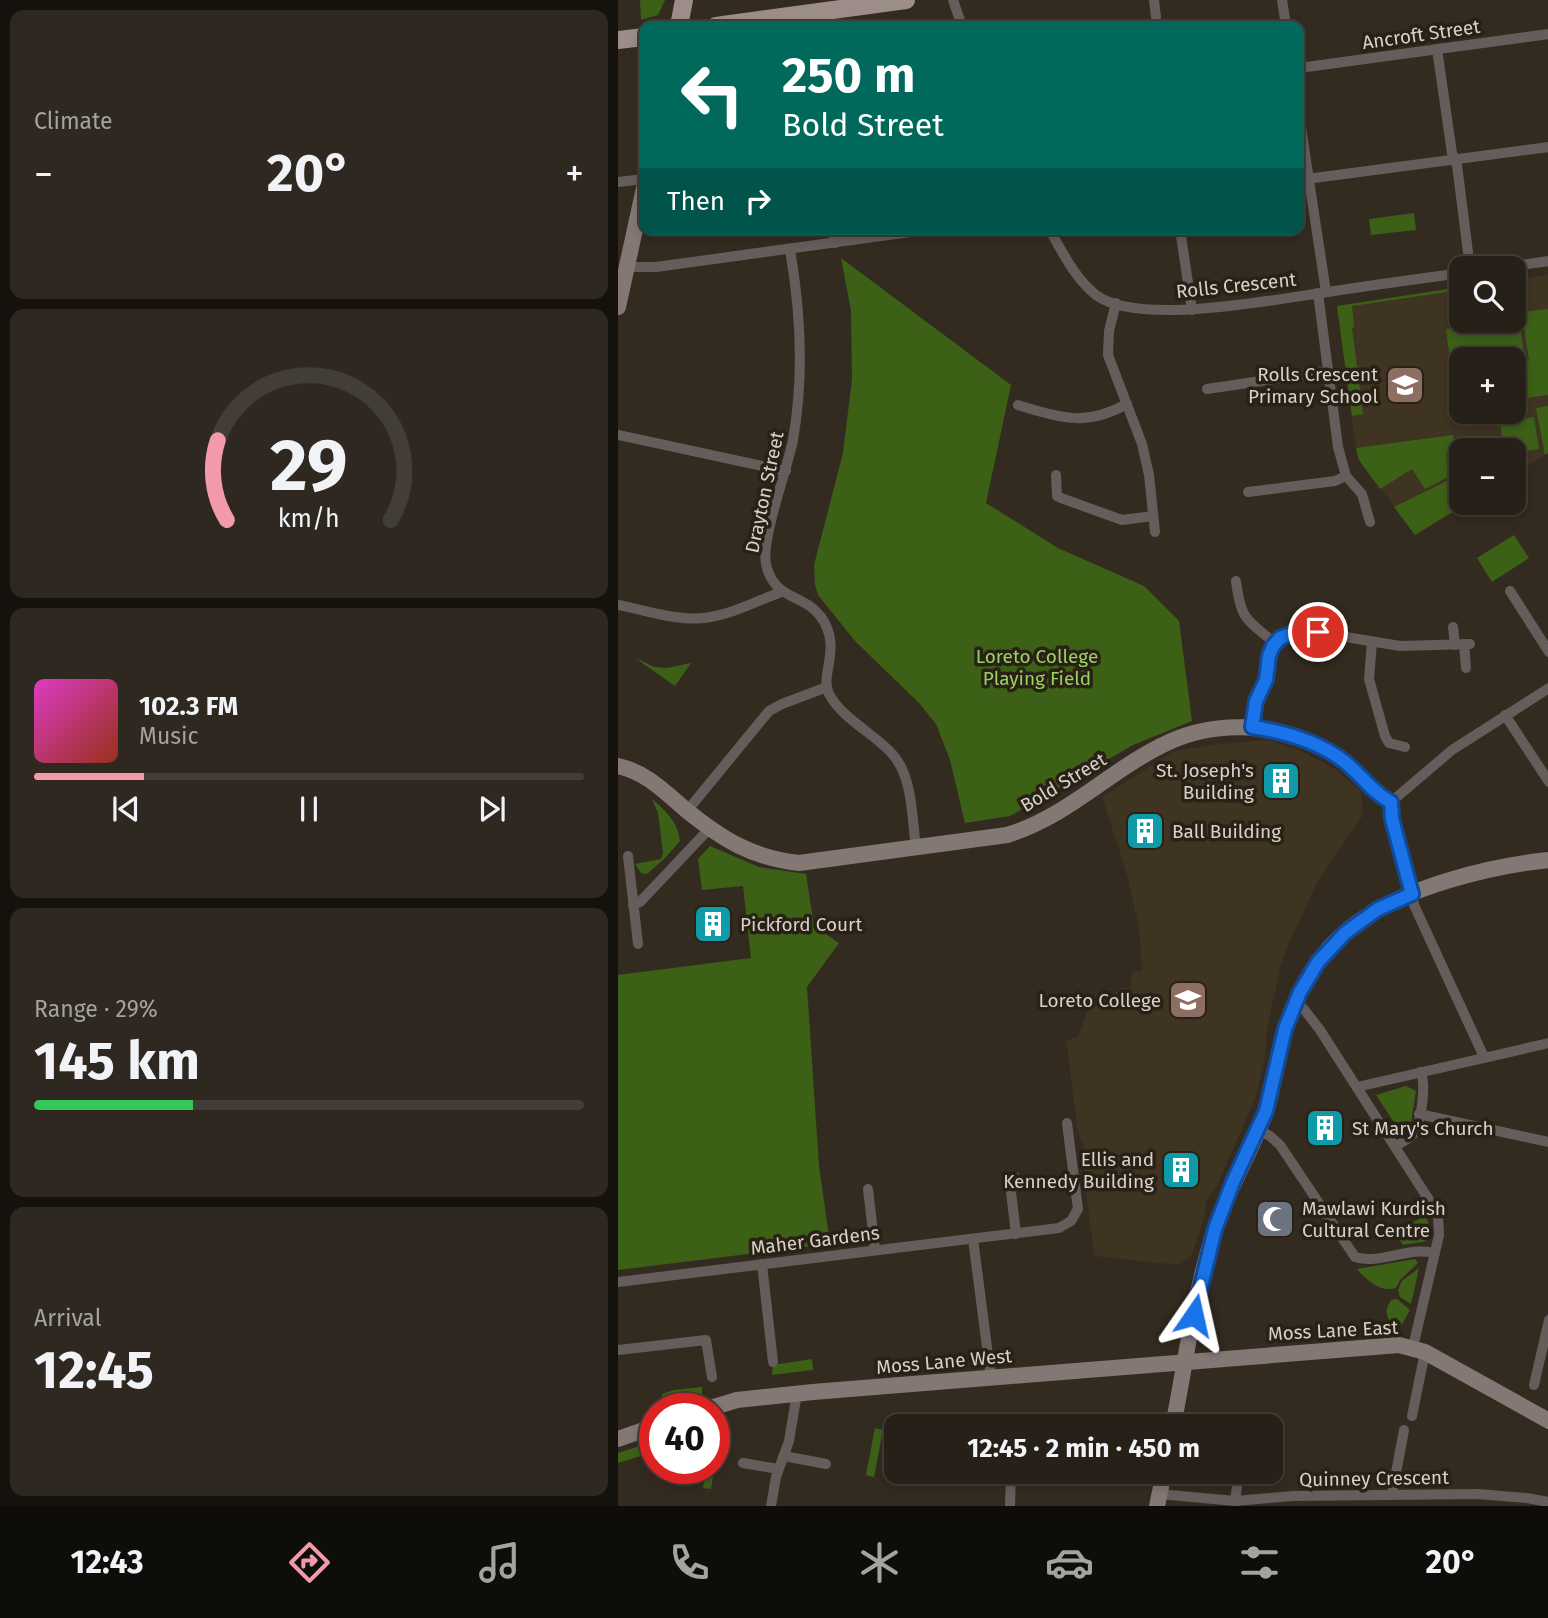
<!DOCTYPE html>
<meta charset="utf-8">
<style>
:root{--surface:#262018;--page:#2e2821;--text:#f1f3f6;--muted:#a4a3a2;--line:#423e37;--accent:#f39aaa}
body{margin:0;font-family:"Fira Sans",sans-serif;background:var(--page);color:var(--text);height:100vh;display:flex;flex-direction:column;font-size:26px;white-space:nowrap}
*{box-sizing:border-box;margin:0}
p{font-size:23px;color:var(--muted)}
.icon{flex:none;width:38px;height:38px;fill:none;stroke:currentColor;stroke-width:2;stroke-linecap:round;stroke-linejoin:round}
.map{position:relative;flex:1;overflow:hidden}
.details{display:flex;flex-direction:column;gap:10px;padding:10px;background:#15120d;width:618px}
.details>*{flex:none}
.banner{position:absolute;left:21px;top:21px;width:665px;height:214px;border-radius:14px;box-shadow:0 4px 10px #0003,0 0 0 2px var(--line);background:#00695c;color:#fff;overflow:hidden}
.fabs{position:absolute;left:831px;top:256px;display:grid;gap:14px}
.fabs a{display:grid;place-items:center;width:77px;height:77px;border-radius:14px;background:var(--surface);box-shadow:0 4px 10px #0003,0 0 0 2px var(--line);font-size:35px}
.speed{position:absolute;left:21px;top:1393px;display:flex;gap:14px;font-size:35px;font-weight:700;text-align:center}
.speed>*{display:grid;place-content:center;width:91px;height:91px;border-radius:50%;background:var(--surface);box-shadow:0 4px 10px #0003,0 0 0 2px var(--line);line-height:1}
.speed .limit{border:10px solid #d22;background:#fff;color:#111}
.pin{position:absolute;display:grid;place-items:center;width:60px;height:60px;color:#fff;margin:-30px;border:4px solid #fff;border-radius:50%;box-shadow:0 2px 7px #0007}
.me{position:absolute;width:77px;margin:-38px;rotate:11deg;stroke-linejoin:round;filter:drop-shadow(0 0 5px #0008)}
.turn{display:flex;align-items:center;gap:24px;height:147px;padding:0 28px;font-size:32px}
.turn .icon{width:91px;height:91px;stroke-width:2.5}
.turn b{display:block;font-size:49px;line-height:60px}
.then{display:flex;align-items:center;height:66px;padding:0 28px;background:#0003;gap:14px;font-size:26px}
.big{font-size:52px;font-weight:700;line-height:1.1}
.details .widget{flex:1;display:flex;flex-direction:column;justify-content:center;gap:10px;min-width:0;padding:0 24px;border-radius:14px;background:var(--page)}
.details .dial{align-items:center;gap:0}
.dial svg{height:182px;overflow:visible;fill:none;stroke:var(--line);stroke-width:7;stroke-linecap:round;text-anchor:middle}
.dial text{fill:var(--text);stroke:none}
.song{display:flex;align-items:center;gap:21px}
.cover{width:84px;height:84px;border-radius:10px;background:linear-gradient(135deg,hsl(310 70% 55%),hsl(10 70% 35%))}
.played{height:7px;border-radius:4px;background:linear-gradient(90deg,var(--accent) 20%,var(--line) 20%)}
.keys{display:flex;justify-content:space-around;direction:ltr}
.heat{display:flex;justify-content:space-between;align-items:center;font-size:38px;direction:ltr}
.charge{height:10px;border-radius:5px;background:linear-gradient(90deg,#34c759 29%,var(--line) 0)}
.trip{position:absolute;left:266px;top:1414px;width:399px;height:70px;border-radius:14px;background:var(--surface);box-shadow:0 4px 10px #0003,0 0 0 2px var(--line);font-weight:700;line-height:70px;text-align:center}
.tab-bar{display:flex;height:112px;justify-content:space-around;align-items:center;background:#0f0d0a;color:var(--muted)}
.tab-bar .icon{width:49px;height:49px}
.tab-bar .selected{color:var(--accent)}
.tab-bar b{font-size:32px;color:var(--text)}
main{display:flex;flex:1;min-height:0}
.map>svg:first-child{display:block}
.built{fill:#3f3322;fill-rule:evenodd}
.green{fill:#3d6017}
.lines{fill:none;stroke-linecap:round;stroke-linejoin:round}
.street{stroke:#655d5b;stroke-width:10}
.secondary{stroke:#847875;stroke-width:16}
.primary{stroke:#9c8d89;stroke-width:18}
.route-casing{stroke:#114b97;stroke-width:18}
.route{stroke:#1a73e8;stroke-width:12}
.labels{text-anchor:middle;stroke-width:7;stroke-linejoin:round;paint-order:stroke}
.street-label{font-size:19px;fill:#d7d1ca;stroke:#292116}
.poi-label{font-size:19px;fill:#d7d1ca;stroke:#292116;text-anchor:end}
.park-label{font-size:19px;fill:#98d261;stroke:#292116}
</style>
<main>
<section class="details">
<div class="widget"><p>Climate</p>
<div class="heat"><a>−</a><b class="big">20°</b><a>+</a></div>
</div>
<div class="widget dial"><svg viewBox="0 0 100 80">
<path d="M14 69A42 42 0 1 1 86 69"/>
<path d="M14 69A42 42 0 0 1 10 34" stroke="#f39aaa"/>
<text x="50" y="56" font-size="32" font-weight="700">29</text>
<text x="50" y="72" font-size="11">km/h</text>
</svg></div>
<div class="widget">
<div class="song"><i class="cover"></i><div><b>102.3 FM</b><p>Music</p></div></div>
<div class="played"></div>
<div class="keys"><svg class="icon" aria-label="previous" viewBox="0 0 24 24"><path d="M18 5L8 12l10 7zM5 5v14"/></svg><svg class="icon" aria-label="pause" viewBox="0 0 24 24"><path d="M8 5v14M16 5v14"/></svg><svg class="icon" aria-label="next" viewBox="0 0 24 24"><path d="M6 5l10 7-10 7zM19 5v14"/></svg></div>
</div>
<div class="widget"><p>Range · 29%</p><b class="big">145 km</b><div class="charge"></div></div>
<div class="widget"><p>Arrival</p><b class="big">12:45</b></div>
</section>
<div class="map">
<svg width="931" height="1506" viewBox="0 0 931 1506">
<rect width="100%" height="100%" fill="#332b20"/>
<!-- built -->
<g class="built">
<path d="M930,274v179l-34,21v-24h-52v52h7l-54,33 -58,-79 -20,-150 124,-19 1,33h52v-40zM844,359h52v52h-52z"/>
<path d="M650,740l30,9 37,20 26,22 2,24 -44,64 -27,57 -11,29 -14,63 -2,28 -9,41 -39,89 -10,12 -4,24 -12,35 -13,8 -84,-9 -9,-72 -1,-35 -7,-22 -11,-87 12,-3 10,-27 34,-22h8l2,-17h10l-3,-43 -13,-57 -24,-74 72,-46 45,-7z"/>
</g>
<!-- green -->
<g class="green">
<path d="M22,0h25l-7,15 -17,5z"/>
<path d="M796,213l2,17 -45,5 -2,-16z"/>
<path d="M223,258l170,127 -25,118 72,45 86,38 35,35 13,100 -59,24 -123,71 -45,7 -15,-63 -14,-36 -17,-21 -64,-62 -37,-46 -3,-10 -1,-20 29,-112 9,-74 -1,-68z"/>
<path d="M843,287v3l-109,16 2,21 -2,1 11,86 -11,2 -15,-110z"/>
<path d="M931,309l-1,86 -34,5v-36l15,-3 -7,-49z"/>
<path d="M901,319l5,36 -23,3 -9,-4 -42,6 -4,-31z"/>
<path d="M930,406v47l-3,2 -9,-47z"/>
<path d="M916,417l5,32 -25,4v-3h-10l-4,-28z"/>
<path d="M835,435l2,16 -9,2 1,9h9l2,10 -33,17 -13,-20 -32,20 -21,-29 -3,-12z"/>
<path d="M841,475l3,27 2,3 -49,30 -21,-28z"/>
<path d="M896,535l15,23 -37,24 -15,-24z"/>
<path d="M16,657l20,10 13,1 24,-5 -16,23z"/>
<path d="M34,799c14,12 26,23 28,42l-15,17 -18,16 -6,-1 -6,-9 26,-5 2,-6 -5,-40z"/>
<path d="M92,846l49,21 47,7 8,52 25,17 -32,44 12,179 11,78 -212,26v-295l133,-17 -8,-72 -41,4 -4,-31z"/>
<path d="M788,1086l10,5 -6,38 -9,4 -25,-38z"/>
<path d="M807,1215l4,10 -2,16 -24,4 -7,-11z"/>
<path d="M797,1259l3,4 -18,17 -4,8c-15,5 -30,-8 -39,-19z"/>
<path d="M801,1268l-8,36 -11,-7 -2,-7 4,-9z"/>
<path d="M779,1299l13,11 -8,14 -9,2c-7,-11 -9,-14 -2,-26z"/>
<path d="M194,1359l1,11 -41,5 1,-10z"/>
<path d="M84,1387v7l-27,1 1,6 -13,4 -1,-11 12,-4z"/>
<path d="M105,1418l-12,71 -8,-1 3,-20h8v-47z"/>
<path d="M257,1428l8,2 -9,47 -8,-2z"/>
<path d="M37,1441v18l-14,-3 -23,7v-10z"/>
</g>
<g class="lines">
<!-- street -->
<g class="street">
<path d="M335,0l9,26"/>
<path d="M536,0l3,26"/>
<path d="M664,0l4,26"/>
<path d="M819,49l15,104 5,12 13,103"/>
<path d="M681,68l250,-34"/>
<path d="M681,114l27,178"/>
<path d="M681,180l250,-33"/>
<path d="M0,182l26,-3"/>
<path d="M215,229l2,14"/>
<path d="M431,229c13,22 26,50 47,66 43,32 180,4 232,-3 45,-7 89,-13 134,-19"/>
<path d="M562,229l12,81"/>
<path d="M172,250c11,63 14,127 3,190 -6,30 -32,99 -27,124 8,37 38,29 55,53 22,31 -2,57 8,77 14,26 47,40 65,62 19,23 18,64 22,92"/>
<path d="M8,267h30l276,-38"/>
<path d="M881,268l50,-7"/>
<path d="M700,293l20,154 8,29 16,18 8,28"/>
<path d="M498,303l-7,28 -1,24 34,89 7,31 6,57"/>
<path d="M589,389l122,-18"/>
<path d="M400,405c44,13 67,22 109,-1"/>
<path d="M0,435l168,36"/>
<path d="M438,475l1,21 4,2 61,22 31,-4"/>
<path d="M630,492l87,-11 11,-5"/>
<path d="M618,581c5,39 10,38 39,62"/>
<path d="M892,591l39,61"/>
<path d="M0,605c27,5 58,16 86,13 27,-3 53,-17 77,-26"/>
<path d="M835,627l2,18"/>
<path d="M754,642l-3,37 16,57 4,7 16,4"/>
<path d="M846,644l2,24"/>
<path d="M887,715l44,67"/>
<path d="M634,728l4,-27 11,-25 3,-24 5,-9 10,-7 25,-5 90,15 70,-2"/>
<path d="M773,802l61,-52 97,-62"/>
<path d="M69,811l82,-100 13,-7 45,-17"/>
<path d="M10,856l10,88"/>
<path d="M794,894l2,11 70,152"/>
<path d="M15,905l7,-3 70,-74"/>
<path d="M676,1004l9,4 17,22 118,184 1,21 -26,112"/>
<path d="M739,1087l192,-44"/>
<path d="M801,1114l130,28"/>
<path d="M641,1130l11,6 10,9 75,112c25,8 53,-11 80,-4"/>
<path d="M777,1147c6,-5 15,-8 19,-14 7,-9 13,-52 6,-61"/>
<path d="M397,1177l-4,15 5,42"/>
<path d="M250,1189l7,61"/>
<path d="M355,1239l18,139"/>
<path d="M144,1264l11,98"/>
<path d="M0,1282l441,-54 12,-7 7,-12 -11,-86"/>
<path d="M0,1350l88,-10 6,37"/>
<path d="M916,1385l15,-65"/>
<path d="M794,1416l13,-64"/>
<path d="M166,1456l42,8"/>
<path d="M125,1463l35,6"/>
<path d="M541,1494l76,7 58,-5 185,-2 49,4 22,4"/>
<path d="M774,1494l12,-64"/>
<path d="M617,1501l4,-29"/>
<path d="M153,1506l5,-29 13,-36 8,-48"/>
<path d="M392,1506l1,-34"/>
</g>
<!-- secondary -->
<g class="secondary">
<path d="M0,307l26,-119"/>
<path d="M0,766c28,6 47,26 68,44 36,29 66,48 113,53l208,-28c61,-18 105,-67 162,-93 45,-21 102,-19 146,2 16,8 31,18 44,31 10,10 19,21 32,27l1,17 20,75"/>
<path d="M89,1409l30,-9 76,-8 586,-47 26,7 124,69"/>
<path d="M555,1426c13,-65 21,-133 42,-197 13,-39 34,-74 49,-112 13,-36 14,-76 30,-112 13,-32 36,-64 64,-83 49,-35 131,-56 191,-62"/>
<path d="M0,1439l37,-13"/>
<path d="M539,1506l7,-34"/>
</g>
<!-- primary -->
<g class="primary">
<path d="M61,26l5,-26"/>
<path d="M98,26l190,-26"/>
<path d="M0,40l26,-3"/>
</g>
</g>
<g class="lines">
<defs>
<path id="route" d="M576,1315l21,-86 18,-47 33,-71 19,-82 15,-37 18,-30 27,-29 33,-24 34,-15 -20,-75 -1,-17c-18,-9 -30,-27 -46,-40 -27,-21 -60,-30 -93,-35l4,-26 10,-21 3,-24 4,-10 7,-8 14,-5 24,-1"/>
</defs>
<!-- route casing -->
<use href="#route" class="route-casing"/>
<!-- route -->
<use href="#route" class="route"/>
</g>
<!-- icons -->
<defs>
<symbol id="school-square" viewBox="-11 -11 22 22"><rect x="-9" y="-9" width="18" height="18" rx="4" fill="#8d6e63" stroke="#292116"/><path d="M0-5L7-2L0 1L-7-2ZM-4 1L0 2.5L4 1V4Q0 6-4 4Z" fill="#fff"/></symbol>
<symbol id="building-square" viewBox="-11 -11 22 22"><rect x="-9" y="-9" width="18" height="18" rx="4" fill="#0f9aa8" stroke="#292116"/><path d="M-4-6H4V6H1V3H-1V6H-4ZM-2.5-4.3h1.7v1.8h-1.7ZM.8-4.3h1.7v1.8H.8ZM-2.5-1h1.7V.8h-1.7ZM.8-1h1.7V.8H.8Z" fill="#fff"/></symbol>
<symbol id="university-square" viewBox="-11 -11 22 22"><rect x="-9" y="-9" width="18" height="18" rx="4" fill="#8d6e63" stroke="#292116"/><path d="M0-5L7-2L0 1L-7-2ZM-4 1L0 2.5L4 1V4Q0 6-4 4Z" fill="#fff"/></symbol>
<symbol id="mosque-square" viewBox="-11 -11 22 22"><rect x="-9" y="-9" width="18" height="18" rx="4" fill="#6b7280" stroke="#292116"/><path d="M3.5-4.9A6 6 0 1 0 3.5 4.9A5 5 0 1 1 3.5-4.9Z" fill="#fff"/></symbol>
</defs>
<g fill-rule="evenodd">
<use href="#school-square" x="765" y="363" width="44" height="44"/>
<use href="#building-square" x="641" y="759" width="44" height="44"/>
<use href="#building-square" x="505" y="809" width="44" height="44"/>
<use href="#building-square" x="73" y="902" width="44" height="44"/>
<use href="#university-square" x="548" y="978" width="44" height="44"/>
<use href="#building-square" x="685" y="1106" width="44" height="44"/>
<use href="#building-square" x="541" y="1148" width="44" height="44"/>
<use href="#mosque-square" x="635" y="1197" width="44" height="44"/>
</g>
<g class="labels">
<!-- street labels -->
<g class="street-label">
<text transform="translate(803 34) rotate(-8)" y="7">Ancroft Street</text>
<text transform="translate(618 285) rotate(-6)" y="7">Rolls Crescent</text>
<text transform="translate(146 492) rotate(-78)" y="7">Drayton Street</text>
<text transform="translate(445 782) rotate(-31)" y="7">Bold Street</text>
<text transform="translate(197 1240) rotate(-7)" y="7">Maher Gardens</text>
<text transform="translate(715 1330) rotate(-3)" y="7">Moss Lane East</text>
<text transform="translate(326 1361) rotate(-5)" y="7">Moss Lane West</text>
<text transform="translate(756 1478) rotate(-1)" y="7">Quinney Crescent</text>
</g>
<!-- poi labels -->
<g class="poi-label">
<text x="760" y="381">Rolls Crescent<tspan x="760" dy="22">Primary School</tspan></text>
<text x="636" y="777">St. Joseph's<tspan x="636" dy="22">Building</tspan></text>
<text x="554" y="838" text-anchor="start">Ball Building</text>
<text x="122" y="931" text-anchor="start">Pickford Court</text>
<text x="543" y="1007">Loreto College</text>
<text x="734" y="1135" text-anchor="start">St Mary's Church</text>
<text x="536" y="1166">Ellis and<tspan x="536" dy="22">Kennedy Building</tspan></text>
<text x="684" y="1215" text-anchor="start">Mawlawi Kurdish<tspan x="684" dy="22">Cultural Centre</tspan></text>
</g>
<!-- park labels -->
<g class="park-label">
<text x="419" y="663">Loreto College<tspan x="419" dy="22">Playing Field</tspan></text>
</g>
</g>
</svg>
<div class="fabs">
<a><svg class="icon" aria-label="search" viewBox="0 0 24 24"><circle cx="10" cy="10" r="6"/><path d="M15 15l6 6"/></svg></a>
<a>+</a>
<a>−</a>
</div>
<div class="speed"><div class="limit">40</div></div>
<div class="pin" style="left:700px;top:632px;background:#d93025"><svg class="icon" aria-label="arrive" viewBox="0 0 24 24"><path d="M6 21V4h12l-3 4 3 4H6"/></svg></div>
<svg class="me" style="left:576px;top:1315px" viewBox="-20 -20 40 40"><path d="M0-17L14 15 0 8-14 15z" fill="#1a73e8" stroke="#fff" stroke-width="4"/></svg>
<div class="trip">12:45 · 2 min · 450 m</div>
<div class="banner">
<div class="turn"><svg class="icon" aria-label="left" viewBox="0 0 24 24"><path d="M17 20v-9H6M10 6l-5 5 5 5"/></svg><div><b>250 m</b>Bold Street</div></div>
<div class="then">Then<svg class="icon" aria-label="right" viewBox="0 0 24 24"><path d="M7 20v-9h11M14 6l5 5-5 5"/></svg></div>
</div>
</div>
</main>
<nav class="tab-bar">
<b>12:43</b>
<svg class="icon selected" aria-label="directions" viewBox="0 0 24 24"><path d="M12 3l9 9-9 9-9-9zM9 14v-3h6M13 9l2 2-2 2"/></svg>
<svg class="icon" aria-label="music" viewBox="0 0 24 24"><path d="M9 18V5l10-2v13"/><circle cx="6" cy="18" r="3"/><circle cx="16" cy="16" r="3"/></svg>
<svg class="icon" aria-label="phone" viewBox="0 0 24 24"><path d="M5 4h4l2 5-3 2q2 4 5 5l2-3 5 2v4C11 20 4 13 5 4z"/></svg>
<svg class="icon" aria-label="climate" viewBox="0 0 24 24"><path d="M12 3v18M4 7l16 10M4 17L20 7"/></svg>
<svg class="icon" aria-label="car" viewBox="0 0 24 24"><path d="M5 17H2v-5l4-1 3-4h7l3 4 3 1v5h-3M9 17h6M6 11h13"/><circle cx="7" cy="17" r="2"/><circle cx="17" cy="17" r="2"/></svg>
<svg class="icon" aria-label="filters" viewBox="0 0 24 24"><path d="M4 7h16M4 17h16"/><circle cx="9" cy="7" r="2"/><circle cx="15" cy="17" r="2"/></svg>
<b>20°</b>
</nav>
